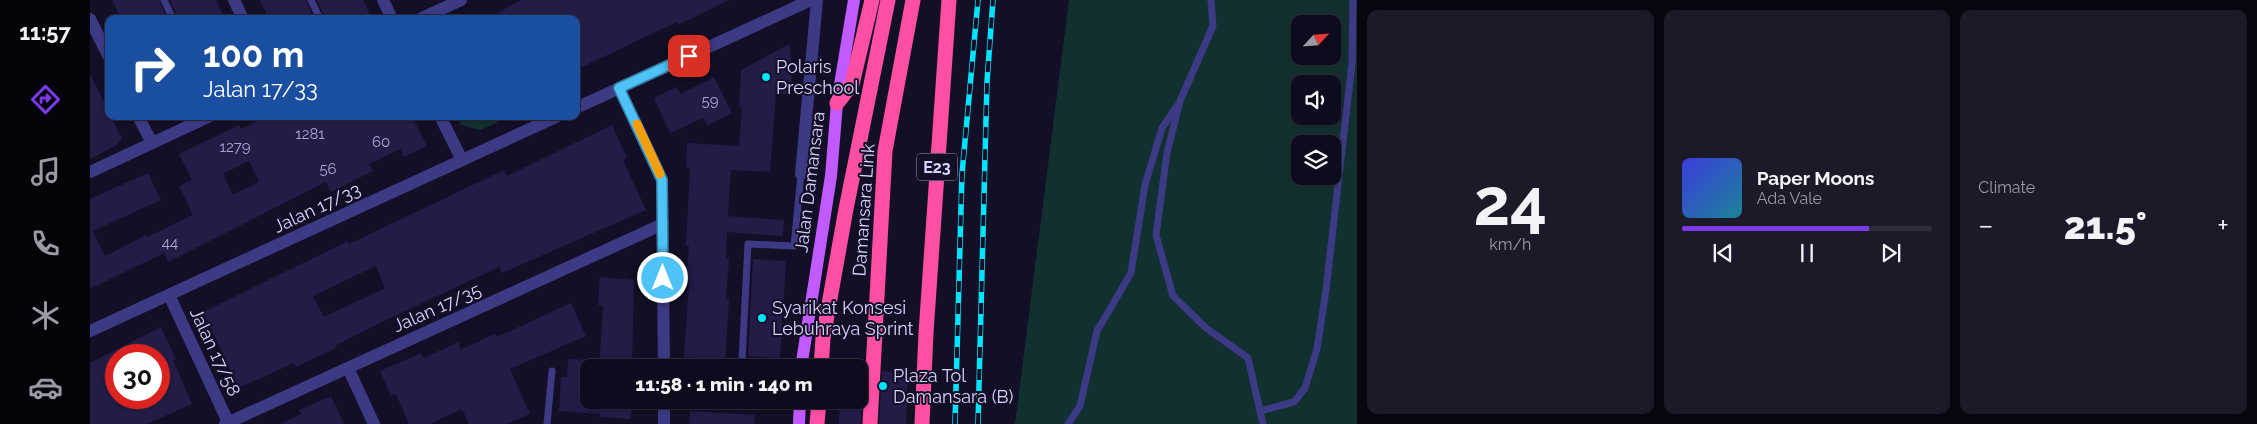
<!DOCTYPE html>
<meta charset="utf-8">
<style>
:root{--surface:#0e0b1c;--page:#1c1929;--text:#f1f3f6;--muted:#9b9ba3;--line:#2e2b3b;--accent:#7c3aed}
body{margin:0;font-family:Raleway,sans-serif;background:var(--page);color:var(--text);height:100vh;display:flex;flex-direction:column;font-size:19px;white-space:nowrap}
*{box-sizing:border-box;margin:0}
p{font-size:16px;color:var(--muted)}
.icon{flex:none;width:28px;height:28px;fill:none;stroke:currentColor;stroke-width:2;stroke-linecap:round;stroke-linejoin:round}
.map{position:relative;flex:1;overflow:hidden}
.side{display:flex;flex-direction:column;gap:10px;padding:10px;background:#08060f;width:900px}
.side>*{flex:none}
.banner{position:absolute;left:15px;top:15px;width:475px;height:105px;border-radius:10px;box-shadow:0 1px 4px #0004,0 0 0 1px var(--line);background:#1a4fa0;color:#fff;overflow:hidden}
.needle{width:32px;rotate:64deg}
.fabs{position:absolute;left:1201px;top:15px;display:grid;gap:10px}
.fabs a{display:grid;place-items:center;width:50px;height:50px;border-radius:10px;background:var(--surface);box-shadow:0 1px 4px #0004,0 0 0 1px var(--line);font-size:25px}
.speed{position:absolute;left:15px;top:344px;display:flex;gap:10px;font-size:25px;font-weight:700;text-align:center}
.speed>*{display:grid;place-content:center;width:65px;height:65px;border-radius:50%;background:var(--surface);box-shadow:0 1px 4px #0004,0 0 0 1px var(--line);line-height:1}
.speed .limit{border:8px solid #d22;background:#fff;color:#111}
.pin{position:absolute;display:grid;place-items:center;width:42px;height:42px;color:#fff;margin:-21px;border-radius:10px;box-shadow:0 2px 8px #0006}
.me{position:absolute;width:55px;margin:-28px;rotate:0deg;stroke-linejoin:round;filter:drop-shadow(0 0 4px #0008)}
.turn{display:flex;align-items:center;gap:18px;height:105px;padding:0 15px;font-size:22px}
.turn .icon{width:65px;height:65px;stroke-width:2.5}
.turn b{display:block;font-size:35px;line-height:42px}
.big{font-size:38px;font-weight:800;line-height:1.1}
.side .tile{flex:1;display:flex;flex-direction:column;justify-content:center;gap:8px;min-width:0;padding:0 18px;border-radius:10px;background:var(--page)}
.side .dial{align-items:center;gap:0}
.dial b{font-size:65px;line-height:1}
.song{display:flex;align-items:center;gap:15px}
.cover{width:60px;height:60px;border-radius:8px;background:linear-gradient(135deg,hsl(240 70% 55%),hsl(190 70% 35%))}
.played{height:5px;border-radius:2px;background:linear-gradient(90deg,var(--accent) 75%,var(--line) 75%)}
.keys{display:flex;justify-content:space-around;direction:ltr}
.heat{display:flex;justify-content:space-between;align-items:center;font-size:28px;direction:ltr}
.side .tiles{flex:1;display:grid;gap:10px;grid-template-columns:repeat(3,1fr)}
.trip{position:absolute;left:490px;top:359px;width:288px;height:50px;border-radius:10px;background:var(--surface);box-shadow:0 1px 4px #0004,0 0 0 1px var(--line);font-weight:800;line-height:50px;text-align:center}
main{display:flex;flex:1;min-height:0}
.dock{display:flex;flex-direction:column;width:90px;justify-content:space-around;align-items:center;background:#06040b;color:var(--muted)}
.dock .icon{width:35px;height:35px}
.dock .current{color:var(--accent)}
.dock b{font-size:22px;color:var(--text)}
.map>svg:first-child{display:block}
.green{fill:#12302f;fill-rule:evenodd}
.building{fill:#241b47;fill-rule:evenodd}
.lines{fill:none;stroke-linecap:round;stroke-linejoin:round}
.lane{stroke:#3d3a85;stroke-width:7}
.street{stroke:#3d3a85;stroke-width:12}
.primary{stroke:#c25bff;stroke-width:12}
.highway{stroke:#ff4fa3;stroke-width:15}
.rail-casing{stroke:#00e5ff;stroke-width:5.5}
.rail{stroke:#130f26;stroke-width:4;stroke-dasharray:11;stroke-linecap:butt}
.route-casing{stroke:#337fa1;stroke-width:12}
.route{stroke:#4fc3f7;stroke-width:9}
.slow{stroke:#f59e0b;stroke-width:9}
.poi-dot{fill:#00e5ff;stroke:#130f26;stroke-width:2}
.labels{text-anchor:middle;stroke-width:4;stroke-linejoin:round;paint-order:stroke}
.number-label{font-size:15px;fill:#aca6d1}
.shield{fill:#130f26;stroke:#9e99be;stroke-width:1}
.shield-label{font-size:16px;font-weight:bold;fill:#d9d4ff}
.poi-label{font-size:18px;fill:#d9d4ff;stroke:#130f26;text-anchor:start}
.street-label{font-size:18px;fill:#d9d4ff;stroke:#130f26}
</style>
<main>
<nav class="dock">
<b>11:57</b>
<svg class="icon current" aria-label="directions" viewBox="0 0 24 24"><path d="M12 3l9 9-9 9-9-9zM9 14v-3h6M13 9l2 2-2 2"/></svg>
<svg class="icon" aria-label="music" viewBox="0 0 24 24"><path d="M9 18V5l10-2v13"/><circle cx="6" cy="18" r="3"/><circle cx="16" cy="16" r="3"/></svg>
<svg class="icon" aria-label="phone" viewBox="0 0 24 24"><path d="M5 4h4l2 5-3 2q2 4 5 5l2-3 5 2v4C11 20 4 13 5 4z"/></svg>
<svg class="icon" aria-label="climate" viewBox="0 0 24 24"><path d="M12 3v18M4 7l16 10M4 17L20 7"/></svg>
<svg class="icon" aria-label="car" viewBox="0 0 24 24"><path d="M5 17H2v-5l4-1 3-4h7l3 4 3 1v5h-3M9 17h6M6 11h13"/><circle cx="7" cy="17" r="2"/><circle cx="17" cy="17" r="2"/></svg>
</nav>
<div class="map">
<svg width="1267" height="424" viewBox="0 0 1267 424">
<rect width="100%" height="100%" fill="#130f26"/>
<!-- green -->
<g class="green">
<path d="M979,0h288v424h-342zM1210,24h32v32h-32zM1210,84h32v32h-32zM1210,144h32v32h-32z"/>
<path d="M367,116h38l3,6 -18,8 -19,-5z"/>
</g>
<!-- building -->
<g class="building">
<path d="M22,0h47l8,19h-46z"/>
<path d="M80,0h46l9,19h-47z"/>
<path d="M170,0h46l8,19h-45z"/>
<path d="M227,0h46l9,19h-47z"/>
<path d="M431,0h208l-51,25 -1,-3 -101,48v-51h-90z"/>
<path d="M700,44l2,50h-16l-6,78 -39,-2 -3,46 56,4 -1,16 -56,-4 -1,26 3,1 -3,40h3l-4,61 -41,-3 5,-75 -3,-1 3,-35h-3l4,-78h-4l1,-25 52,3 3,-39 -3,2 2,-39z"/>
<path d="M0,74l32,65 -5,6 -27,14z"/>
<path d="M624,77l18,36 -25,13 -4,-8 -33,15 -16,-35 23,-11 3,7z"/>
<path d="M177,116h145l15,30 -23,11 -4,-8 -31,15 4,7 -42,21 -5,-10 -158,80 -4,-9 -74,36v-90l58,-26 13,27 -68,31 12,25 41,-21 1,2 46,-22 -14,-29 13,-6 -13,-26 60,-29 2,4zM159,161l10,21 -26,13 -10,-21z"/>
<path d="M522,125l15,33 -4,2 23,50 -144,63 -3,-6 -115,54 -49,25 1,2 -40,19 -2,-4 -55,25 -36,-76 145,-71 1,3 155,-74 3,6zM286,266l9,22 -61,29 -11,-21z"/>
<path d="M663,259l33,2 -6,97 -32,-2z"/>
<path d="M510,277l34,3 -2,88h-33l4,-62 -5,-1z"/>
<path d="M481,303l15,33 -76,33 20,45 -23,10h-38l-7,-15 -32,15h-21l-13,-30 -5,2 -11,-25 41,-18 3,5 34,-16 3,7 34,-15 2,3z"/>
<path d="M71,327l15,32 -3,1 19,44 -45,20h-57v-61zM26,355h43v43h-43z"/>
<path d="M478,359l21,1 -2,40h45l-1,19 -32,-2 1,-3 -41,-3 2,-34h6z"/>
<path d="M769,370l5,1 -3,53h-22l1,-24h19z"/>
<path d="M792,371l26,2 -2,51h-27z"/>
<path d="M241,396l13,28h-64l21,-10 -2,-4z"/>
<path d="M600,411l65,4 -1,9h-65z"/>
</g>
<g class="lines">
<!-- lane -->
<g class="lane">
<path d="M74,0l9,19"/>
<path d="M221,0l9,19"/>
<path d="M1121,0l2,26 -33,75 -13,52 -11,82 17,61 33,32 42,30 15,66"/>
<path d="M652,361l6,-117 46,2 7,-72"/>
<path d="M1170,411l34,-9 11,-14 12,-39 9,-59 26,-227 1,-63"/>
<path d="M457,424l5,-53"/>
<path d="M978,424l12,-18 17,-75 34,-58 14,-88 17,-57 15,-22"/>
</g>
<!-- street -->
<g class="street">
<path d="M144,0l9,19"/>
<path d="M293,0l9,19"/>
<path d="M0,19l19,38"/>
<path d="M330,19l41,-19"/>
<path d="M529,88l43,92 2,188"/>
<path d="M486,108l235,-108"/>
<path d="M48,116l14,27"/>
<path d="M350,116l22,44"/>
<path d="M0,172l120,-56"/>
<path d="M711,174l16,-174"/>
<path d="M79,295l60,129"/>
<path d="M0,331l468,-215"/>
<path d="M258,368l26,56"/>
<path d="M574,400v24"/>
<path d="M135,424l438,-200"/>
</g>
<!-- primary -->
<g class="primary">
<path d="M711,368l30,-192 6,-73 17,-103"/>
<path d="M709,424l1,-24"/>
</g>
<!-- highway -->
<g class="highway">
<path d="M747,103l15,-19 20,-84"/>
<path d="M731,368l2,-30 23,-129 42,-209"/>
<path d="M727,424l2,-24"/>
<path d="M780,424l15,-273 28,-151"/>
<path d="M832,424l4,-91 23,-333"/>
</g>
<defs>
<g id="rail">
<path d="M865,424l7,-250 16,-174"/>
<path d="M888,424l9,-342 6,-82"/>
</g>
</defs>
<!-- rail casing -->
<use href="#rail" class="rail-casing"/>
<!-- rail -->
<use href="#rail" class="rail"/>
</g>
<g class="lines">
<defs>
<path id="route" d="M573,278l-1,-98 -43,-92 70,-32"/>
</defs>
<!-- route casing -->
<use href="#route" class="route-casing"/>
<!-- route -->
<use href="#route" class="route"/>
<!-- slow -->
<path class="slow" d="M547,124l23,50"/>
</g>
<!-- markers -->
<g class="poi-dot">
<circle cx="676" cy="77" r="5"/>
<circle cx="672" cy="318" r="5"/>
<circle cx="793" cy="386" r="5"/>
</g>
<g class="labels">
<!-- number labels -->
<g class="number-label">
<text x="620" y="106">59</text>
<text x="220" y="139">1281</text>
<text x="291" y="147">60</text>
<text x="145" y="152">1279</text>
<text x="238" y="174">56</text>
<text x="80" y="248">44</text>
</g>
<!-- shield labels -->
<rect class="shield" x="827" y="153.5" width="40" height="27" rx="4"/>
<g class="shield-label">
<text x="847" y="173">E23</text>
</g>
<!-- poi labels -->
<g class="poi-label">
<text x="686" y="73">Polaris<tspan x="686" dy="21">Preschool</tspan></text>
<text x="682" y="314">Syarikat Konsesi<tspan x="682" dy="21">Lebuhraya Sprint</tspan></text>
<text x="803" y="382">Plaza Tol<tspan x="803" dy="21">Damansara (B)</tspan></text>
</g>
<!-- street labels -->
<g class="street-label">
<text transform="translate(720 182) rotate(-83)" y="6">Jalan Damansara</text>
<text transform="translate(227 208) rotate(-25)" y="6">Jalan 17/33</text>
<text transform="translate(774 210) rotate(-86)" y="6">Damansara Link</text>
<text transform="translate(347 308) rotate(-24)" y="6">Jalan 17/35</text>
<text transform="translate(125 352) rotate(65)" y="6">Jalan 17/58</text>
</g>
</g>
</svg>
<div class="fabs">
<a><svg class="needle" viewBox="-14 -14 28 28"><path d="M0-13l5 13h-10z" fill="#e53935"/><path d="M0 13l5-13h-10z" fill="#9b9ba3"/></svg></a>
<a><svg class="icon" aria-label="sound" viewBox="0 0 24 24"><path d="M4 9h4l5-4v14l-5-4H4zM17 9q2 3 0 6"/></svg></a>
<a><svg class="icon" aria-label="layers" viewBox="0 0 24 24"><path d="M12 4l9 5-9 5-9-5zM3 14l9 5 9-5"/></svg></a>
</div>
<div class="speed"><div class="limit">30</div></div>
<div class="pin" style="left:599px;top:56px;background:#d93025"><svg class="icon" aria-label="arrive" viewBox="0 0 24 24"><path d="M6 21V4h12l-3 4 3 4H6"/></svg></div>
<svg class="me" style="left:573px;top:278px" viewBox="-20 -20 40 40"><circle r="17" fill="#4fc3f7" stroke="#fff" stroke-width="3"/><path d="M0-11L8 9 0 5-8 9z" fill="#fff"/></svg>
<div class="trip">11:58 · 1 min · 140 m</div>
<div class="banner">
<div class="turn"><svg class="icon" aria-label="right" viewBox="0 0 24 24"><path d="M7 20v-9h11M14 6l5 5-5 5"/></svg><div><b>100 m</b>Jalan 17/33</div></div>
</div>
</div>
<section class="side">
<div class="tiles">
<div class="tile dial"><b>24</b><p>km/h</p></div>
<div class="tile">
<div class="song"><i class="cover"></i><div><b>Paper Moons</b><p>Ada Vale</p></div></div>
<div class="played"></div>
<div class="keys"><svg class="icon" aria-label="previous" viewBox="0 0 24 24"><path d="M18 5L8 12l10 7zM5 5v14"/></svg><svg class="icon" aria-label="pause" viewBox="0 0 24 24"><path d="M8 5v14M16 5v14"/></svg><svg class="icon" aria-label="next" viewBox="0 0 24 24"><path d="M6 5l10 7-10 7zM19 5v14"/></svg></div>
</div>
<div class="tile"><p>Climate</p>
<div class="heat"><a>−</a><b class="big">21.5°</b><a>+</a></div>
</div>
</div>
</section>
</main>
